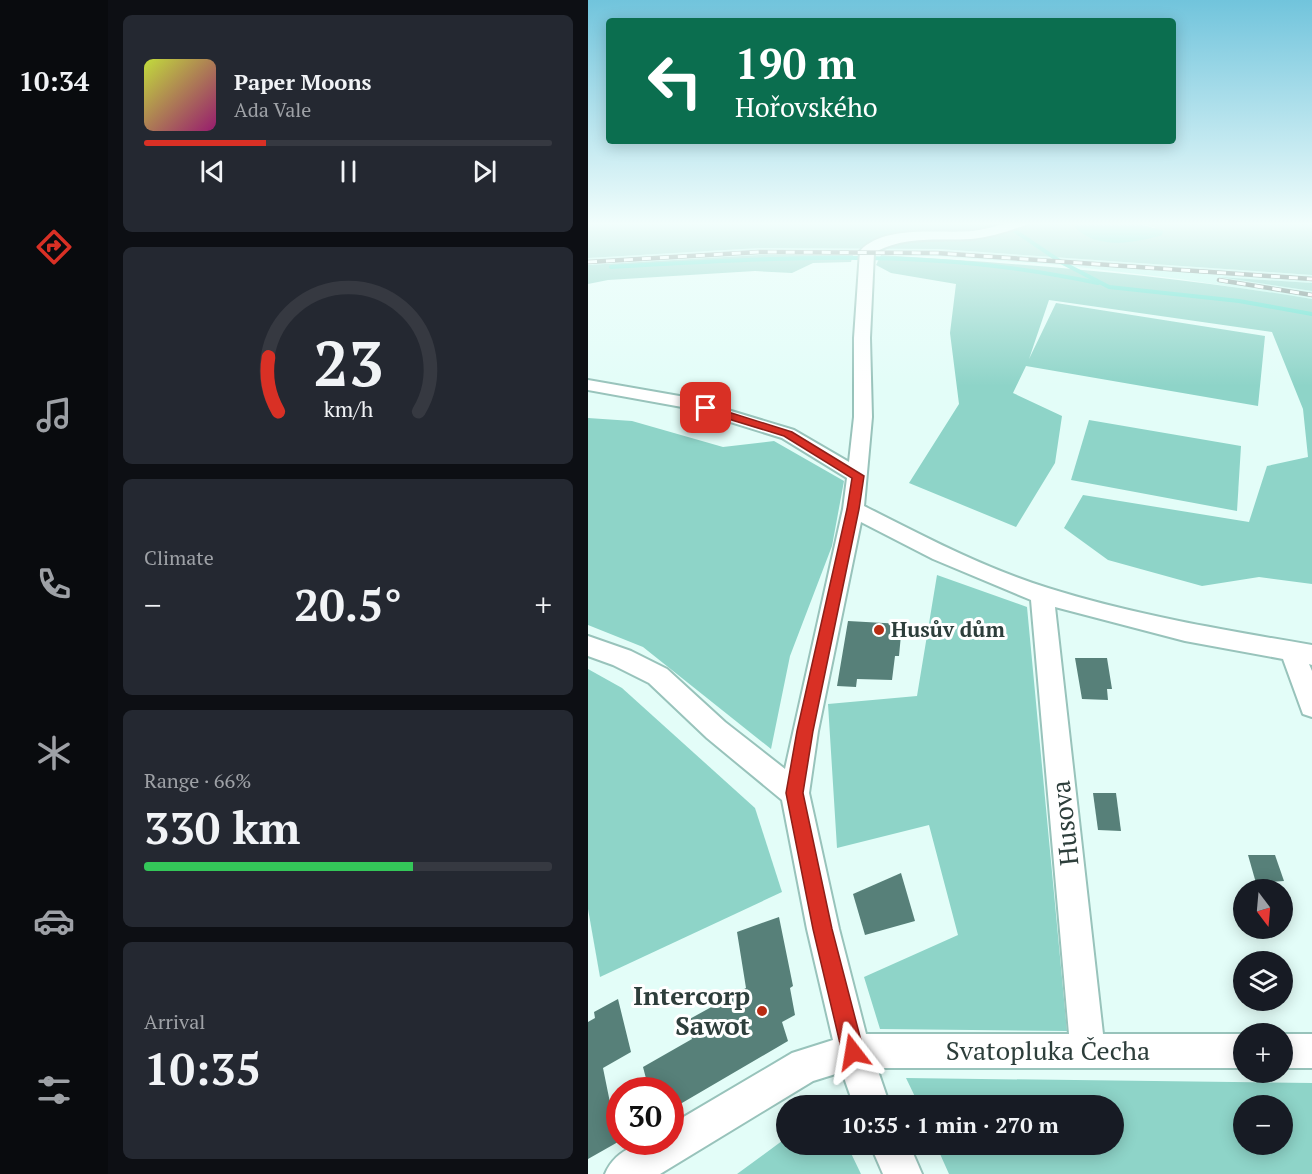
<!DOCTYPE html>
<meta charset="utf-8">
<style>
:root{--surface:#171b24;--page:#242831;--text:#f1f3f6;--muted:#9ea1a6;--line:#363941;--accent:#d93025}
body{margin:0;font-family:"PT Serif",serif;background:var(--page);color:var(--text);height:100vh;display:flex;flex-direction:column;font-size:22px;white-space:nowrap}
*{box-sizing:border-box;margin:0}
p{font-size:20px;color:var(--muted)}
.icon{flex:none;width:33px;height:33px;fill:none;stroke:currentColor;stroke-width:2;stroke-linecap:round;stroke-linejoin:round}
.map{position:relative;flex:1;overflow:hidden}
.panel{display:flex;flex-direction:column;gap:15px;padding:15px;background:#0d0f14;width:480px}
.panel>*{flex:none}
.hud{position:absolute;left:18px;top:18px;width:570px;height:126px;border-radius:6px;box-shadow:0 3px 15px #0003;background:#0b6e4f;color:#fff;overflow:hidden}
.needle{width:39px;rotate:164deg}
.tools{position:absolute;left:645px;top:879px;display:grid;gap:12px}
.tools a{display:grid;place-items:center;width:60px;height:60px;border-radius:50%;background:var(--surface);box-shadow:0 3px 15px #0003;font-size:30px}
.speed{position:absolute;left:18px;top:1077px;display:flex;gap:12px;font-size:30px;font-weight:700;text-align:center}
.speed>*{display:grid;place-content:center;width:78px;height:78px;border-radius:50%;background:var(--surface);box-shadow:0 3px 15px #0003;line-height:1}
.speed .limit{border:9px solid #d22;background:#fff;color:#111}
.pin{position:absolute;display:grid;place-items:center;width:51px;height:51px;color:#fff;margin:-26px;border-radius:12px;box-shadow:0 3px 9px #0006}
.me{position:absolute;width:66px;margin:-33px;rotate:346deg;stroke-linejoin:round;filter:drop-shadow(0 0 4px #0008)}
.turn{display:flex;align-items:center;gap:21px;height:126px;padding:0 30px;font-size:27px}
.turn .icon{width:78px;height:78px;stroke-width:2.5}
.turn b{display:block;font-size:42px;line-height:51px}
.big{font-size:45px;font-weight:700;line-height:1.1}
.panel .widget{flex:1;display:flex;flex-direction:column;justify-content:center;gap:9px;min-width:0;padding:0 21px;border-radius:9px;background:var(--page)}
.panel .dial{align-items:center;gap:0}
.dial svg{height:156px;overflow:visible;fill:none;stroke:var(--line);stroke-width:7;stroke-linecap:round;text-anchor:middle}
.dial text{fill:var(--text);stroke:none}
.song{display:flex;align-items:center;gap:18px}
.cover{width:72px;height:72px;border-radius:9px;background:linear-gradient(135deg,hsl(70 70% 55%),hsl(320 70% 35%))}
.played{height:6px;border-radius:3px;background:linear-gradient(90deg,var(--accent) 30%,var(--line) 30%)}
.keys{display:flex;justify-content:space-around;direction:ltr}
.heat{display:flex;justify-content:space-between;align-items:center;font-size:33px;direction:ltr}
.charge{height:9px;border-radius:4px;background:linear-gradient(90deg,#34c759 66%,var(--line) 0)}
.trip{position:absolute;left:188px;top:1095px;width:348px;height:60px;border-radius:30px;background:var(--surface);box-shadow:0 3px 15px #0003;font-weight:700;line-height:60px;text-align:center}
main{display:flex;flex:1;min-height:0}
.menu{display:flex;flex-direction:column;width:108px;justify-content:space-around;align-items:center;background:#090b0e;color:var(--muted)}
.menu .icon{width:42px;height:42px}
.menu .selected{color:var(--accent)}
.menu b{font-size:27px;color:var(--text)}
.map>svg:first-child{display:block}
.built{fill:#c1f7ed}
.green{fill:#8ed4c8;fill-rule:evenodd}
.water{fill:#5fddcb}
.lines{fill:none;stroke-linecap:round;stroke-linejoin:round}
.stream{stroke:#5fddcb;stroke-width:4}
.building{fill:#578079}
.minor-casing{stroke:#98c3bb;stroke-width:4}
.minor{fill:#fff;fill-rule:evenodd}
.rail-casing{stroke:#6f837f;stroke-width:4.5}
.rail{stroke:#fff;stroke-width:3;stroke-dasharray:9;stroke-linecap:butt}
.route{fill:#d93025;stroke:#8d1f18;stroke-width:1.5}
.poi-dot{fill:#b82c13;stroke:#fff;stroke-width:2}
.labels{text-anchor:middle;stroke-width:6;stroke-linejoin:round;paint-order:stroke}
.poi-label{font-size:21px;font-weight:bold;fill:#2d3e3b;stroke:#fff;text-anchor:start}
.near-street-label{font-size:26px;fill:#2d3e3b;stroke:#fff}
.near-poi-label{font-size:26px;font-weight:bold;fill:#2d3e3b;stroke:#fff;text-anchor:end}
</style>
<main>
<nav class="menu">
<b>10:34</b>
<svg class="icon selected" aria-label="directions" viewBox="0 0 24 24"><path d="M12 3l9 9-9 9-9-9zM9 14v-3h6M13 9l2 2-2 2"/></svg>
<svg class="icon" aria-label="music" viewBox="0 0 24 24"><path d="M9 18V5l10-2v13"/><circle cx="6" cy="18" r="3"/><circle cx="16" cy="16" r="3"/></svg>
<svg class="icon" aria-label="phone" viewBox="0 0 24 24"><path d="M5 4h4l2 5-3 2q2 4 5 5l2-3 5 2v4C11 20 4 13 5 4z"/></svg>
<svg class="icon" aria-label="climate" viewBox="0 0 24 24"><path d="M12 3v18M4 7l16 10M4 17L20 7"/></svg>
<svg class="icon" aria-label="car" viewBox="0 0 24 24"><path d="M5 17H2v-5l4-1 3-4h7l3 4 3 1v5h-3M9 17h6M6 11h13"/><circle cx="7" cy="17" r="2"/><circle cx="17" cy="17" r="2"/></svg>
<svg class="icon" aria-label="filters" viewBox="0 0 24 24"><path d="M4 7h16M4 17h16"/><circle cx="9" cy="7" r="2"/><circle cx="15" cy="17" r="2"/></svg>
</nav>
<section class="panel">
<div class="widget">
<div class="song"><i class="cover"></i><div><b>Paper Moons</b><p>Ada Vale</p></div></div>
<div class="played"></div>
<div class="keys"><svg class="icon" aria-label="previous" viewBox="0 0 24 24"><path d="M18 5L8 12l10 7zM5 5v14"/></svg><svg class="icon" aria-label="pause" viewBox="0 0 24 24"><path d="M8 5v14M16 5v14"/></svg><svg class="icon" aria-label="next" viewBox="0 0 24 24"><path d="M6 5l10 7-10 7zM19 5v14"/></svg></div>
</div>
<div class="widget dial"><svg viewBox="0 0 100 80">
<path d="M14 69A42 42 0 1 1 86 69"/>
<path d="M14 69A42 42 0 0 1 9 41" stroke="#d93025"/>
<text x="50" y="56" font-size="32" font-weight="700">23</text>
<text x="50" y="72" font-size="11">km/h</text>
</svg></div>
<div class="widget"><p>Climate</p>
<div class="heat"><a>−</a><b class="big">20.5°</b><a>+</a></div>
</div>
<div class="widget"><p>Range · 66%</p><b class="big">330 km</b><div class="charge"></div></div>
<div class="widget"><p>Arrival</p><b class="big">10:35</b></div>
</section>
<div class="map">
<svg width="724" height="1174" viewBox="0 0 724 1174">
<rect width="100%" height="100%" fill="#e3fdf8"/>
<!-- built -->
<path class="built" d="M172,248l178,1 374,26v8l-83,-5 83,13v8l-132,-20 -119,-14 -124,-9 -178,-1 -171,10v-7z"/>
<!-- green -->
<g class="green">
<path d="M0,222h494l-4,1 79,5 -23,-6h164l14,2v51l-374,-26 -178,-1 -172,10z"/>
<path d="M171,255h94l-2,7 -38,1 -21,10 -37,-2 -147,9 -20,4v-19z"/>
<path d="M293,255c146,9 287,20 431,44v285l-53,-7 -57,9 -94,-26 -44,-32 19,-33 166,27 18,-56 41,-9 -5,-48 -31,-77 -223,-32 -20,59 27,-56 209,33 -7,70 -232,-40 -13,27 49,23 -7,47 -39,64 -107,-44 50,-79 -9,-71 6,-49 -65,-11 -15,-8z"/>
<path d="M631,277l93,6v8z"/>
<path d="M0,418l44,3 91,26 51,-6 70,40 -12,65 -42,110 -19,93 -128,-102 -55,-22z"/>
<path d="M501,420l152,26 -4,65 -166,-31z"/>
<path d="M349,575l90,32 40,424 -187,-2 -16,-52 94,-42 -29,-110 -92,23 -9,-144 89,-8z"/>
<path d="M0,669l34,19 133,120 27,84 -182,85 -12,-68z"/>
<path d="M318,1078l406,5v91h-363l-13,-29 177,-1v-38l-194,-1zM656,1106h38v38h-38z"/>
<path d="M198,1138v6l61,1 14,29h-124z"/>
</g>
<!-- water -->
<path class="water" d="M494,222h52l29,9 -1,4c-26,8 -67,15 -87,-8z"/>
<g class="lines">
<!-- stream -->
<g class="stream">
<path d="M406,222l21,9 46,31 48,25 130,14 73,13"/>
<path d="M23,267c122,-7 244,-15 365,-3 41,4 82,11 122,19"/>
</g>
</g>
<!-- building -->
<g class="building">
<path d="M260,621l54,3 -3,32h-4l-3,24 -35,-1 -1,8 -19,-1z"/>
<path d="M487,658h32l5,31h-5l1,11 -26,-1z"/>
<path d="M505,793h23l5,38 -23,-1z"/>
<path d="M660,855h27l9,26 -28,2z"/>
<path d="M313,873l14,48 -50,14 -12,-41z"/>
<path d="M191,917l14,69 -3,2 5,27 -13,7 6,19 -118,69v-20h-21l-6,-23 49,-28 -6,-18 60,-33 -9,-56z"/>
<path d="M30,999l13,53 -28,16 15,74 -30,17v-137l7,-4 -1,-6z"/>
</g>
<g class="lines">
<defs>
<g id="minor">
<path d="M422,222h18l-2,3c-18,6 -35,12 -55,14 -34,2 -66,-4 -97,14l-4,85 2,79 -8,89c59,30 120,62 184,82 86,27 175,42 264,57v20l-3,-1 3,7v46l-9,-3 -20,-55 -98,-18 -130,-34 48,427h141v34h-367l13,38h-36l-12,-34 -29,9 -153,93h-55c12,-28 38,-32 65,-32v-17l122,-72 41,-13 -26,-111 -25,-129 -75,-62 -58,-55 -36,-18 -25,-9v-20l43,15 36,18 58,53 60,47 58,-260 4,-31 -65,-40 -100,-31 -94,-17v-10l97,17 109,33 55,32 5,-45v-79l6,-87c24,-27 81,-17 113,-20 13,-2 25,-5 37,-9zM273,522l72,37 98,41 38,434h-203l-27,-105 -30,-136 9,-62z"/>
<rect x="694" y="1034" width="30" height="34"/>
<path d="M282,1144h39l13,30h-39z"/>
</g>
</defs>
<!-- minor casing -->
<use href="#minor" class="minor-casing"/>
<!-- minor -->
<use href="#minor" class="minor"/>
<defs>
<g id="rail">
<path d="M0,262l171,-10 178,1 375,26"/>
<path d="M631,280l93,15"/>
</g>
</defs>
<!-- rail casing -->
<use href="#rail" class="rail-casing"/>
<!-- rail -->
<use href="#rail" class="rail"/>
</g>
<!-- sky -->
<linearGradient id="sky" x2="0" y2="1"><stop stop-color="#71c4dc"/><stop offset="0.58" stop-color="#f2fefc"/><stop offset="1" stop-color="#f2fefc" stop-opacity="0"/></linearGradient>
<rect width="724" height="386" fill="url(#sky)"/>
<!-- route -->
<path class="route" d="M118,405l86,27 72,44 -5,33 -46,222 -10,62 29,136 32,123 -3,7 -8,3 -7,-3 -4,-7 -29,-123 -27,-136 11,-62 50,-222 5,-31 -68,-42 -82,-25v-5z"/>
<!-- markers -->
<g class="poi-dot">
<circle cx="291" cy="630" r="6"/>
<circle cx="174" cy="1011" r="6"/>
</g>
<g class="labels">
<!-- poi labels -->
<g class="poi-label">
<text x="303" y="637">Husův dům</text>
</g>
<!-- near-street labels -->
<g class="near-street-label">
<text transform="translate(477 823) rotate(-96)" y="9">Husova</text>
<text x="460" y="1060">Svatopluka Čecha</text>
</g>
<!-- near-poi labels -->
<g class="near-poi-label">
<text x="162" y="1005">Intercorp<tspan x="162" dy="30">Sawot</tspan></text>
</g>
</g>
</svg>
<div class="tools">
<a><svg class="needle" viewBox="-14 -14 28 28"><path d="M0-13l5 13h-10z" fill="#e53935"/><path d="M0 13l5-13h-10z" fill="#9ea1a6"/></svg></a>
<a><svg class="icon" aria-label="layers" viewBox="0 0 24 24"><path d="M12 4l9 5-9 5-9-5zM3 14l9 5 9-5"/></svg></a>
<a>+</a>
<a>−</a>
</div>
<div class="speed"><div class="limit">30</div></div>
<div class="pin" style="left:118px;top:408px;background:#d93025"><svg class="icon" aria-label="arrive" viewBox="0 0 24 24"><path d="M6 21V4h12l-3 4 3 4H6"/></svg></div>
<svg class="me" style="left:265px;top:1052px" viewBox="-20 -20 40 40"><path d="M0-17L14 15 0 8-14 15z" fill="#d93025" stroke="#fff" stroke-width="4"/></svg>
<div class="trip">10:35 · 1 min · 270 m</div>
<div class="hud">
<div class="turn"><svg class="icon" aria-label="left" viewBox="0 0 24 24"><path d="M17 20v-9H6M10 6l-5 5 5 5"/></svg><div><b>190 m</b>Hořovského</div></div>
</div>
</div>
</main>
